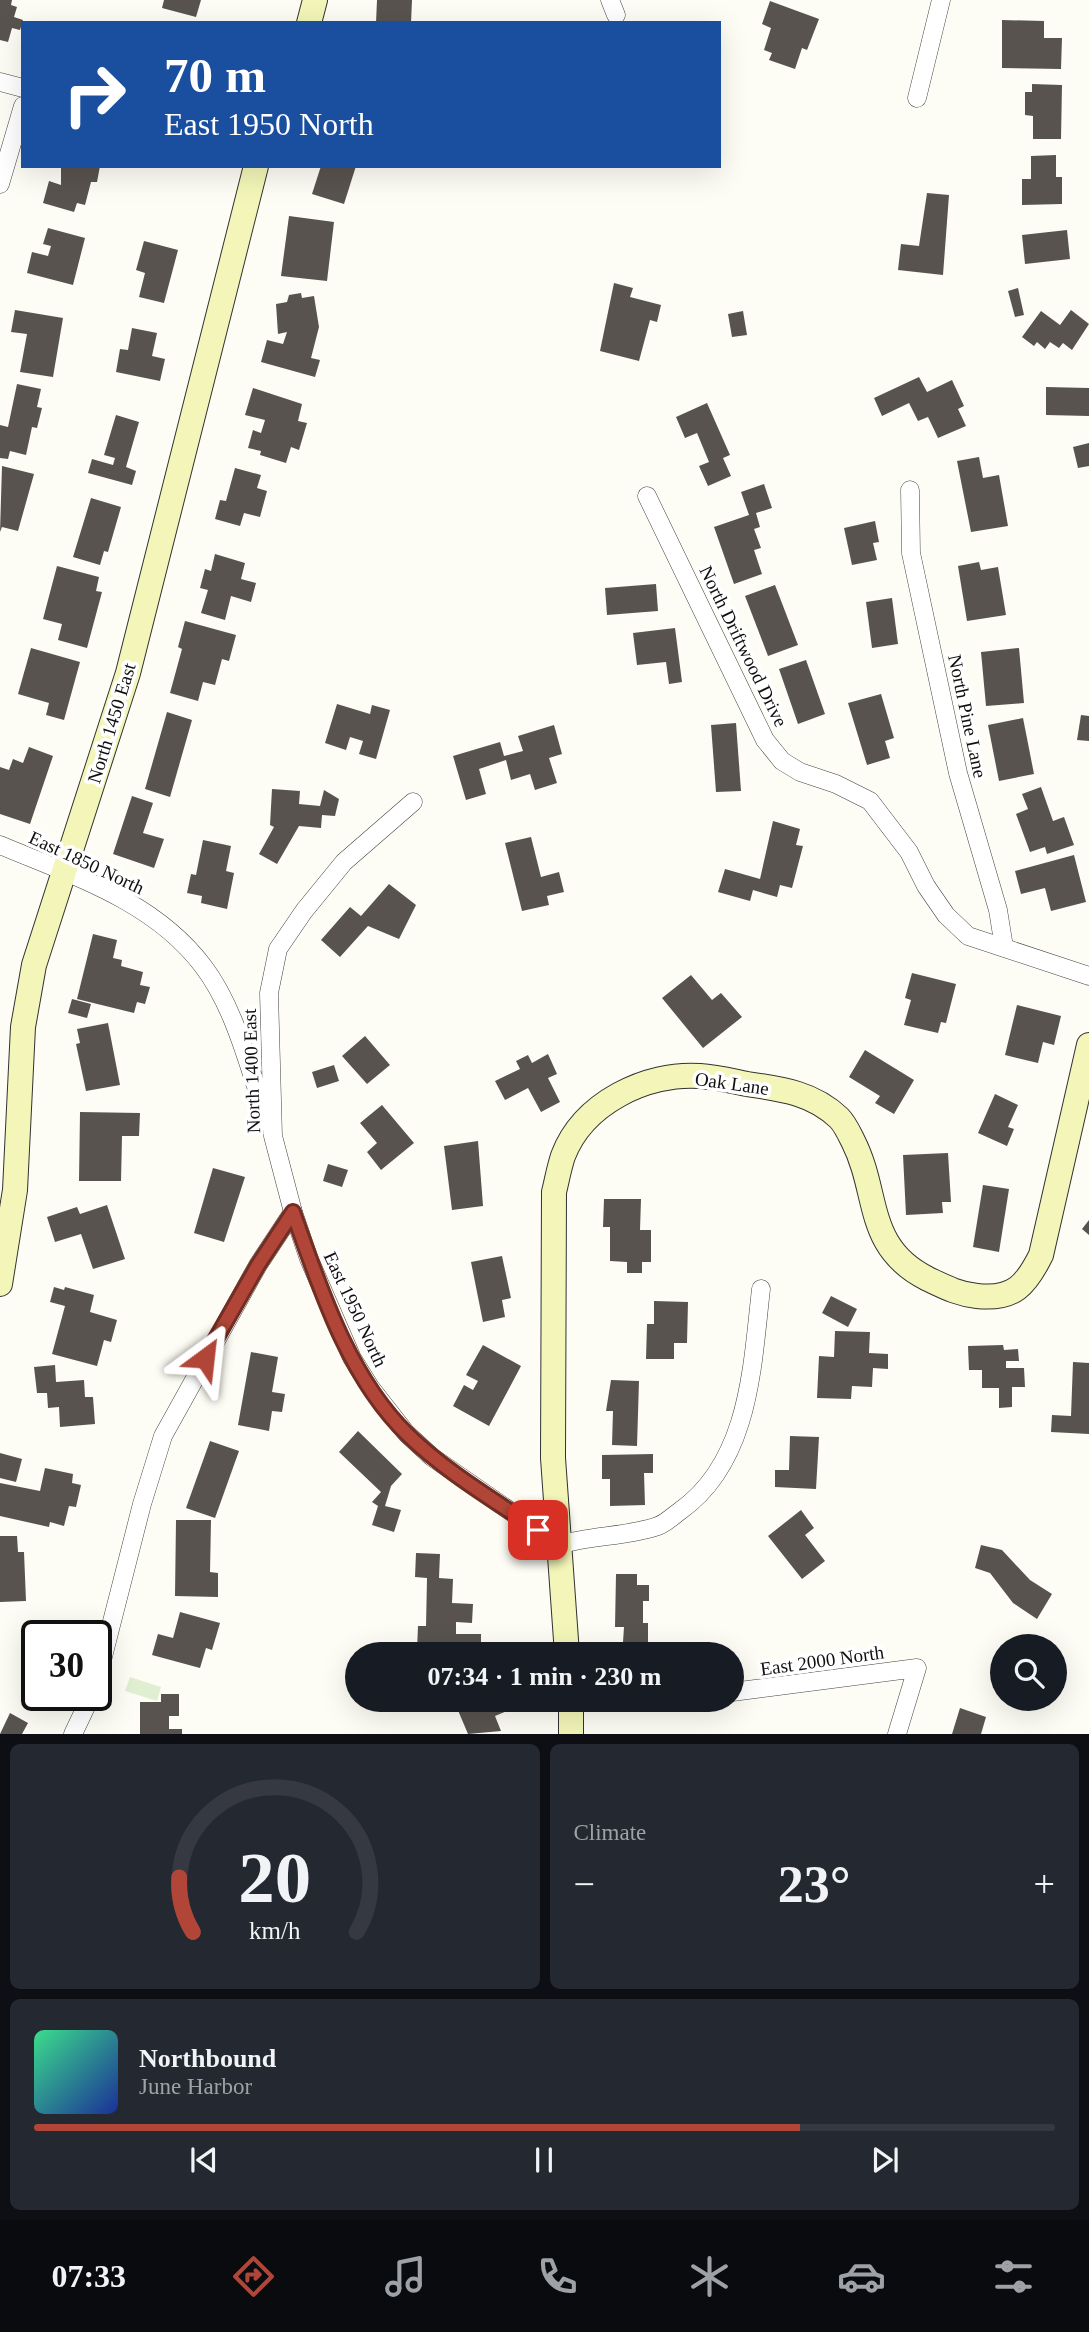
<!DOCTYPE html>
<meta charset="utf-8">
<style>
:root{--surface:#171b24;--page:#242831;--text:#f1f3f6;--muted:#9ea1a6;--line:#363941;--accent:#b14638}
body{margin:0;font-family:Georgia,serif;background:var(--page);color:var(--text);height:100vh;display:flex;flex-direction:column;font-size:26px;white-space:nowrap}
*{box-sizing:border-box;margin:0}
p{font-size:23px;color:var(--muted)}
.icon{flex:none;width:38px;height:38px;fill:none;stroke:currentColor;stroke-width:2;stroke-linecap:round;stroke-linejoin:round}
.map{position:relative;height:1734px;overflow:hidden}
.details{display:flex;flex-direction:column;gap:10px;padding:10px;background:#0d0f14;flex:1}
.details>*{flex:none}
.top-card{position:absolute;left:21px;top:21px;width:700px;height:147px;border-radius:0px;box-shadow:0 7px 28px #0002;background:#1a4fa0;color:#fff;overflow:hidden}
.controls{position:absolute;left:990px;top:1634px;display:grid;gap:14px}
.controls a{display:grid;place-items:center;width:77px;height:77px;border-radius:50%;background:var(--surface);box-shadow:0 7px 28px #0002;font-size:35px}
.speed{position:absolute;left:21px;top:1620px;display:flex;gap:14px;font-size:35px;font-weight:700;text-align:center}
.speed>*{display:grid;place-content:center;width:91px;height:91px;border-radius:50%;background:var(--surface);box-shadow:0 7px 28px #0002;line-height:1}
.speed .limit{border:4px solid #111;border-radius:10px;background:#fff;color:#111}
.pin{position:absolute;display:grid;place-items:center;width:60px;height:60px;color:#fff;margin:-30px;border-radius:14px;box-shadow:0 4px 10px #0006}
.me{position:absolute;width:77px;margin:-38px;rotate:30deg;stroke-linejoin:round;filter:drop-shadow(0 0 5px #0008)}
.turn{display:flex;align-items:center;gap:24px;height:147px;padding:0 28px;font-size:32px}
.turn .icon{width:91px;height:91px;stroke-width:2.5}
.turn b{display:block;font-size:49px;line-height:60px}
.big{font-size:52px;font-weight:700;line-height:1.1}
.details .widget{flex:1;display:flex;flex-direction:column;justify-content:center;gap:10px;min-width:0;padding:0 24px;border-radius:10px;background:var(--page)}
.details .dial{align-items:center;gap:0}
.dial svg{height:182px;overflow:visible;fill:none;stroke:var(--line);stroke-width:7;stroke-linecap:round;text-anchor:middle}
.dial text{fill:var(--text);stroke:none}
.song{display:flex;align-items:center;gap:21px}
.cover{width:84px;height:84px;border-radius:10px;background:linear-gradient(135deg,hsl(150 70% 55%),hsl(230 70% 35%))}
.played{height:7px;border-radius:4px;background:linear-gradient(90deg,var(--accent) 75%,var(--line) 75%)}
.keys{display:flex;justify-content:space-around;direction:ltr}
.heat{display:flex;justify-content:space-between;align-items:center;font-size:38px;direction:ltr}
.details .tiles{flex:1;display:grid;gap:10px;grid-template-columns:1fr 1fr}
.widget:last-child{grid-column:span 2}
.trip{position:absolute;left:345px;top:1642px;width:399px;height:70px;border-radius:35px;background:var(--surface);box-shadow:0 7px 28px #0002;font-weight:700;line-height:70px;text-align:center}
.menu{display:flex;height:112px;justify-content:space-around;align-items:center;background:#090b0e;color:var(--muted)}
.menu .icon{width:49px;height:49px}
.menu .on{color:var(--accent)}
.menu b{font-size:32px;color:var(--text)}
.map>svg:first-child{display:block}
.pitch{fill:#e0eed2}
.building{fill:#58534e}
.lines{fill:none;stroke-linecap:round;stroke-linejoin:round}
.street-casing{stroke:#434343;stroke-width:19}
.secondary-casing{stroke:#323232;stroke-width:26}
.street{stroke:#fff;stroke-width:18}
.secondary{stroke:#f3f6b8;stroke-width:24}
.route-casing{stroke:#732e24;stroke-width:18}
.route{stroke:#b14638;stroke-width:12}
.labels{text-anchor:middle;stroke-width:7;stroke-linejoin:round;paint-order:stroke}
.street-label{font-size:19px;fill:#101010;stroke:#fff}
</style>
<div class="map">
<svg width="1089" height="1734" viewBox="0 0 1089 1734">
<rect width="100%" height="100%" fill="#fefdf5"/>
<!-- pitch -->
<path class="pitch" d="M130,1677l31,10 -4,14 -32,-10z"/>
<!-- building -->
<g class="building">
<path d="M0,0h12l-1,5 6,2 -3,10 9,3 -3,10 -8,-2 -4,14 -8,-2z"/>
<path d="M164,0h37l-5,17 -34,-9z"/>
<path d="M377,0h35l-1,23h-35z"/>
<path d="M770,1l49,18 -12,31 -5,-2 -7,21 -26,-9 3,-7 -8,-3 7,-22 -9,-4z"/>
<path d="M1002,20l42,1v17h18l-1,31 -59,-1z"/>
<path d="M1032,84l30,1 -1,54h-28v-23l-8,-1v-23h7z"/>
<path d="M1056,155v22h6v27l-40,1v-26h9v-23z"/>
<path d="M61,166h39l-3,16h-6l-6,23 -8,-2 -3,9 -31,-9 6,-22 12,4z"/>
<path d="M321,166h35l-12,38 -32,-10z"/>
<path d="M927,193l22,2 -6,80 -45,-5 3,-26 18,2z"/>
<path d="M289,216l45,6 -7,59 -46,-5z"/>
<path d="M48,228l37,10 -12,47 -46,-12 5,-21 16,4 3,-10 -8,-2z"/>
<path d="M1067,230l3,29 -45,5 -3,-29z"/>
<path d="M144,241l34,9 -14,53 -25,-6 6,-24 -9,-3z"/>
<path d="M614,283l19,5 -3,9 31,8 -4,17 -7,-2 -11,41 -39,-10z"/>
<path d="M1018,288l6,27 -9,2 -7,-26z"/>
<path d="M301,293l1,5 12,-2 5,31 -8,31 9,2 -5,17 -54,-15 6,-22 16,4 4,-12 -9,2 -2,-30 11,-2 2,-7z"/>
<path d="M15,310l48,8 -10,59 -33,-5 7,-38 -16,-2z"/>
<path d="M1071,310l18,14 -17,26 -9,-7 -4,5 -9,-6 -5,7 -8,-7 -3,4 -12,-9 19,-26 19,14z"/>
<path d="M743,311l4,24 -15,2 -4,-23z"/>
<path d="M132,328l25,5 -5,23 13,3 -5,22 -44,-9 4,-23 8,1z"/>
<path d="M919,377l8,15 25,-12 12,26 -6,3 8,17 -28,12 -10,-21 -10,4 -9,-18 -27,13 -8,-18z"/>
<path d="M17,384l24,5 -4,18 5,1 -5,20 -5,-1 -6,28 -16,-4 -2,8 -8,-1v-33l8,2z"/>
<path d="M1046,387l43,1v28l-43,-1z"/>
<path d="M253,388l49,16 -4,17 9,2 -8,27 -8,-3 -5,16 -26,-8 1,-4 -13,-3 5,-18 8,3 4,-13 -20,-5z"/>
<path d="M707,403l23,52 -7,3 8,18 -23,10 -9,-20 10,-4 -12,-29 -12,5 -9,-21z"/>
<path d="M116,415l23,7 -13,45 10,4 -4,14 -44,-12 4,-14 21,6 2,-7 -11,-3z"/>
<path d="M1089,443v23l-11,2 -5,-21z"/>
<path d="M979,457l4,21 16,-3 9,51 -37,6 -14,-71z"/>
<path d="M2,466l32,8 -16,57 -16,-4 -2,5z"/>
<path d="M235,468l26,7 -4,13 10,3 -7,26 -16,-4 -4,13 -25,-7 5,-19 6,1z"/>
<path d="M764,484l8,24 -16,5 4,14 -6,2 7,19 -7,2 8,24 -28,10 -20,-57 35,-12 -8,-23z"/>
<path d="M91,498l30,9 -13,45 -4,-1 -4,14 -27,-8z"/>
<path d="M875,521l4,21 -6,1 4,17 -25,5 -8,-37z"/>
<path d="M215,554l30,9 -4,16 15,4 -5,19 -20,-6 -6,24 -24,-7 7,-23 -8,-2 5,-19 6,2z"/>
<path d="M979,562l2,8 17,-3 8,48 -39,6 -9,-55z"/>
<path d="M57,566l42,11 -3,14 6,1 -15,56 -29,-8 4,-16 -19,-5z"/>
<path d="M656,584l2,27 -51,4 -2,-27z"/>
<path d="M775,585l23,60 -30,11 -23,-60z"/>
<path d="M892,598l6,46 -26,4 -6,-46z"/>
<path d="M185,621l51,14 -7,26 -7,-2 -7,26 -12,-3 -5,19 -28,-8 12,-44 -4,-2z"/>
<path d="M675,628l7,54 -13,2 -3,-22 -29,3 -4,-32z"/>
<path d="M31,648l49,14 -16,58 -18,-5 3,-12 -31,-9z"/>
<path d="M1019,648l5,55 -38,3 -5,-54z"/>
<path d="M806,660l19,54 -27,10 -19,-55z"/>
<path d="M881,694l13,44 -9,3 5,17 -23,7 -19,-62z"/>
<path d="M337,704l33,10 2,-9 18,5 -14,49 -17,-5 4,-13 -13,-4 -4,13 -21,-7z"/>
<path d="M167,712l25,8 -22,77 -25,-8z"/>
<path d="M1081,715l8,1v25l-12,-1z"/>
<path d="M1023,718l11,56 -35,7 -11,-56z"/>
<path d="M736,723l5,68 -25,1 -5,-67z"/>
<path d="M554,725l8,29 -13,4 8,25 -22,7 -5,-16 -19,6 -5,-20 -27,9 7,25 -20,6 -13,-44 47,-14 4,14 19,-5 -5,-15z"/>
<path d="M29,747l24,9 -23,68 -30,-10v-47l9,3 4,-11 10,4z"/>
<path d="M1041,787l12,34 11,-4 10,28 -27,9 -2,-7 -15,5 -14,-38 12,-5 -6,-15z"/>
<path d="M272,789l28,2 -1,13 21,2 4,-16 15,9 -4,17 -13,-1 -1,13 -22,-2 -22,38 -18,-10 15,-27 -4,-2z"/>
<path d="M132,796l21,7 -10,30 21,6 -10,29 -41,-14z"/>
<path d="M773,821l27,8 -4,16 7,1 -11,42 -12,-3 -3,12 -24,-7 -3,11 -32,-9 7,-23 35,10z"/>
<path d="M531,837l10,40 18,-5 5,20 -17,4 2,9 -27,6 -17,-68z"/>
<path d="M203,840l28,6 -5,25 8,2 -7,36 -26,-6 1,-7 -15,-3 4,-19 5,1z"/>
<path d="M1074,855l12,47 -35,9 -6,-23 -24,6 -6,-23z"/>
<path d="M389,884l27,21 -17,34 -31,-13 -28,31 -19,-17 29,-33 11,9z"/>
<path d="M93,934l24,6 -4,18 9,2 -1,6 22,6 -3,13 10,2 -5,17 -8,-2 -3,11 -57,-14z"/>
<path d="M912,973l44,11 -10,39 -5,-1 -3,11 -34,-8 7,-25 -6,-2z"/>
<path d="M691,975l21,25 9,-7 21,24 -39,31 -41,-50z"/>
<path d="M72,999l19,5 -4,14 -19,-5z"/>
<path d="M1017,1005l44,11 -7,29 -11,-3 -5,21 -33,-8z"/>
<path d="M108,1023l12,62 -34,6 -10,-47 4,-1 -3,-14z"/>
<path d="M365,1036l25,29 -23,19 -25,-28z"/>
<path d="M865,1050l49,30 -20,34 -19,-11 5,-7 -31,-19z"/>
<path d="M548,1054l9,20 -9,4 12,24 -19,10 -13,-24 -23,12 -10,-19 25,-12 -4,-8 12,-6 4,8z"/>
<path d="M334,1065l5,16 -22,7 -5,-16z"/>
<path d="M995,1094l23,11 -10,22 6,2 -7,17 -29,-13z"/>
<path d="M382,1105l32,38 -33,27 -14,-18 10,-9 -17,-20z"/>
<path d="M80,1112l60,1 -1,23h-17l-1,45h-42z"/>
<path d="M478,1141l5,65 -31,4 -8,-64z"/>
<path d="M948,1153l3,49h-9l1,11 -37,2 -3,-60z"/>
<path d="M328,1164l20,6 -6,17 -19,-6z"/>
<path d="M213,1168l32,9 -21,65 -30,-9z"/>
<path d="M983,1185l26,4 -10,63 -26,-5z"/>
<path d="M604,1199h37l-1,31h11v32h-9v11h-15v-11l-17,-1v-34h-7z"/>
<path d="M107,1205l18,54 -32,10 -12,-35 -26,8 -8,-25 30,-10 3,7z"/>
<path d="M1089,1220v15l-7,-6z"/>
<path d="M502,1256l9,42 -9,2 3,17 -22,5 -12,-60z"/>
<path d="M54,1287l10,3 1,-3 29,8 -4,17 27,8 -6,22 -7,-2 -7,26 -45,-12 13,-48 -15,-4z"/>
<path d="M831,1296l26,13 -9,18 -26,-14z"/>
<path d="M654,1301l34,1 -1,41h-13v16h-28l1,-35h7z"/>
<path d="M835,1331l35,1 -1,21 19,1v15l-15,-1 -1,19 -20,-1 -1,13 -34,-1 2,-42 15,1z"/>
<path d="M483,1345l38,21 -32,60 -36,-20 11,-21 9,5 5,-9 -12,-6z"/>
<path d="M1003,1345l1,5 14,-1 1,12h-13v7h18l1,19h-13v20l-13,1v-20h-17v-18h-13l-1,-24z"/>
<path d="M251,1352l27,5 -6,35 13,2 -3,18 -10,-1 -3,20 -31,-6z"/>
<path d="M1073,1362l16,1v71l-38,-2 1,-17 19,1z"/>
<path d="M55,1365l1,17 28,-2 1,17h8l2,27 -35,3 -1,-20 -11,1 -1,-15h-10l-3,-26z"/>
<path d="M611,1380l28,1 -2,65 -25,-1 1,-34h-7z"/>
<path d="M358,1431l44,43 -11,12 -6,20 16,4 -7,22 -22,-7 6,-19 -6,-4 9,-10 -42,-40z"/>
<path d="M790,1436l29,1 -3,52 -41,-2v-17h14z"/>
<path d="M210,1441l29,10 -24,67 -29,-10z"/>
<path d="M0,1453l22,6 -6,23 -16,-4z"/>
<path d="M653,1454v19h-9l1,32 -35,1v-27h-8v-24z"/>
<path d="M45,1468l28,6 -1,9 9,2 -5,22 -7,-1 -5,20 -14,-4 -1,5 -49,-11v-33l40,8z"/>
<path d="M801,1510l13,18 -9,7 20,26 -23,18 -34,-43z"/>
<path d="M176,1520h35l-1,52 8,1v24l-43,-1z"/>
<path d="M0,1536h17l1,16h6l2,49 -26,1z"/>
<path d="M981,1545l21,5 28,30 22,14 -15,25 -24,-16 -23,-30 -15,-5z"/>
<path d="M416,1553l24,1 -1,24 14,1 -1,24 21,1 -1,19 -16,-1v12h25v20h-58v-3l-6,-1 1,-24h8l1,-48 -12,-1z"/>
<path d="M616,1574h21v11h12v16h-6v22h5v20l-25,-1 1,-15h-9z"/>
<path d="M180,1612l40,11 -8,27 -6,-2 -6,20 -48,-13 6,-21 15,4z"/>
<path d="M161,1694h18v22h-10v13h13v5h-42v-32h21z"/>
<path d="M479,1699h31l4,9 -19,8 6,15 -33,3 -11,-26z"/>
<path d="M960,1708l26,9 -5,17h-29z"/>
<path d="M10,1713l18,10 -6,11h-22z"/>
</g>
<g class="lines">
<defs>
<g id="street">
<path d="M610,0l6,15"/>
<path d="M0,82l23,6"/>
<path d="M917,98l24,-98"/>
<path d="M0,184l23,-78"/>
<path d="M910,490l1,63 47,220 40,137 6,37"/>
<path d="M647,496l118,244 17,21 18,11 36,12 34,17 39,51 17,34 20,29 22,21 121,40"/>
<path d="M413,802l-69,60 -40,49 -26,38 -9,44 4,143 20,76 16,47 43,99 18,29 36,46 26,24 127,88c32,-10 67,-8 99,-19 8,-3 15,-10 22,-15 70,-50 72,-144 81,-222"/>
<path d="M0,845c73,31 153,55 203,121 33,43 47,106 65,157"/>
<path d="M96,1684l46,-180 21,-68 95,-171 35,-53"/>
<path d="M732,1692l185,-24 -20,66"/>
<path d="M571,1703l51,-4"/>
<path d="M73,1734l18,-38"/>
</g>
<g id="secondary">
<path d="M309,23l6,-23"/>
<path d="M0,1284l15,-94 8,-163 11,-62 94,-292 128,-507"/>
<path d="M567,1654l-14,-196 1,-266c3,-12 5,-24 9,-36 20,-53 84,-84 137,-80 16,1 32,5 47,8 35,5 66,9 92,34 6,6 10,15 14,23 27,53 11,106 75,138 17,8 30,15 49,17 37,4 49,-11 64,-41l48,-210"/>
<path d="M571,1734v-35"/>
</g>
</defs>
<!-- street casing -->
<use href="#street" class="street-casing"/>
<!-- secondary casing -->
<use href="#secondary" class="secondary-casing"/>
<!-- street -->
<use href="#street" class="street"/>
<!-- secondary -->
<use href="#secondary" class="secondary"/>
</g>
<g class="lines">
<defs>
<path id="route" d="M205,1358l53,-93 35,-53c27,76 55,165 115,223 38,37 86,65 130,95"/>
</defs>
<!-- route casing -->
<use href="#route" class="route-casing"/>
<!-- route -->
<use href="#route" class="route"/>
</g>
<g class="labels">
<!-- street labels -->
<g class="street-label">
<text transform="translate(744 646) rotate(64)" y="7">North Driftwood Drive</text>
<text transform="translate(968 716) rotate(78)" y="7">North Pine Lane</text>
<text transform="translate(111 723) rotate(-73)" y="7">North 1450 East</text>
<text transform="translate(87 862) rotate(25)" y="7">East 1850 North</text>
<text transform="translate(251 1071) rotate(-92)" y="7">North 1400 East</text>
<text transform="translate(732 1083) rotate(8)" y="7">Oak Lane</text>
<text transform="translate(356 1309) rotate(65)" y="7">East 1950 North</text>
<text transform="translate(822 1660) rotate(-8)" y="7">East 2000 North</text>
</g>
</g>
</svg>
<div class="controls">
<a><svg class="icon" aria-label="search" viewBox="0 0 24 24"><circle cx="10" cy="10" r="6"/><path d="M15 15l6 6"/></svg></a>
</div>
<div class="speed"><div class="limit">30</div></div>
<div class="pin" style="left:538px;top:1530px;background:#d93025"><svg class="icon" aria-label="arrive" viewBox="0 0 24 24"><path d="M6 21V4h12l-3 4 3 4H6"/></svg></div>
<svg class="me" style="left:205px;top:1358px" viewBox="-20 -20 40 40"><path d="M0-17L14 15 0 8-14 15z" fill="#b14638" stroke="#fff" stroke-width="4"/></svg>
<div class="trip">07:34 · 1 min · 230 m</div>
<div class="top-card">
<div class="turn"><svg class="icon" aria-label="right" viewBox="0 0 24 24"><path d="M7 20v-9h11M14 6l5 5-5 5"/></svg><div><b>70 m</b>East 1950 North</div></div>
</div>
</div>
<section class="details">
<div class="tiles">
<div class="widget dial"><svg viewBox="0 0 100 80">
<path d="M14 69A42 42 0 1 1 86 69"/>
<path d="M14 69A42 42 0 0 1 8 45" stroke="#b14638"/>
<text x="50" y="56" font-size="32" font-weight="700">20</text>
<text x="50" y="72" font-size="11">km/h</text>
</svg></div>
<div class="widget"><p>Climate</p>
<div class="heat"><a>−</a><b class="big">23°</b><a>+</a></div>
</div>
<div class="widget">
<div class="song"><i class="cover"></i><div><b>Northbound</b><p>June Harbor</p></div></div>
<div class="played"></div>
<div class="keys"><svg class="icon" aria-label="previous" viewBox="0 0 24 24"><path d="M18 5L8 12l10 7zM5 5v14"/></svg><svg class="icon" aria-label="pause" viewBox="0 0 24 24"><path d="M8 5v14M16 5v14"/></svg><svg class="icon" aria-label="next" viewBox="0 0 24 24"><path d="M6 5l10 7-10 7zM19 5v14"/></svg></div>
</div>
</div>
</section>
<nav class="menu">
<b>07:33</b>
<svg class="icon on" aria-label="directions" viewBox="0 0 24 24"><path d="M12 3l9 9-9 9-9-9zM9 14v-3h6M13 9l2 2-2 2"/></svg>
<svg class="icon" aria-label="music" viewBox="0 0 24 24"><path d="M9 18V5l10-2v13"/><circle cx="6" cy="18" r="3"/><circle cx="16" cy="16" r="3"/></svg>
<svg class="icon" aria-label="phone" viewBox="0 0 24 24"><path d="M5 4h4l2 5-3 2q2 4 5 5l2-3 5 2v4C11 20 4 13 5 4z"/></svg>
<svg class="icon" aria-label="climate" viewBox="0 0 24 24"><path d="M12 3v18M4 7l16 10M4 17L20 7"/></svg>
<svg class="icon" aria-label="car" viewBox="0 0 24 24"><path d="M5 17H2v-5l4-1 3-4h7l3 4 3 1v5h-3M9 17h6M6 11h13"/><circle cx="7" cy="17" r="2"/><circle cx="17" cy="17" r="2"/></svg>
<svg class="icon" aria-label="filters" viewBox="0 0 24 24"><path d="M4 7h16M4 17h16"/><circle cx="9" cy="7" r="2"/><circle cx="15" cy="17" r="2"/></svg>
</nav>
